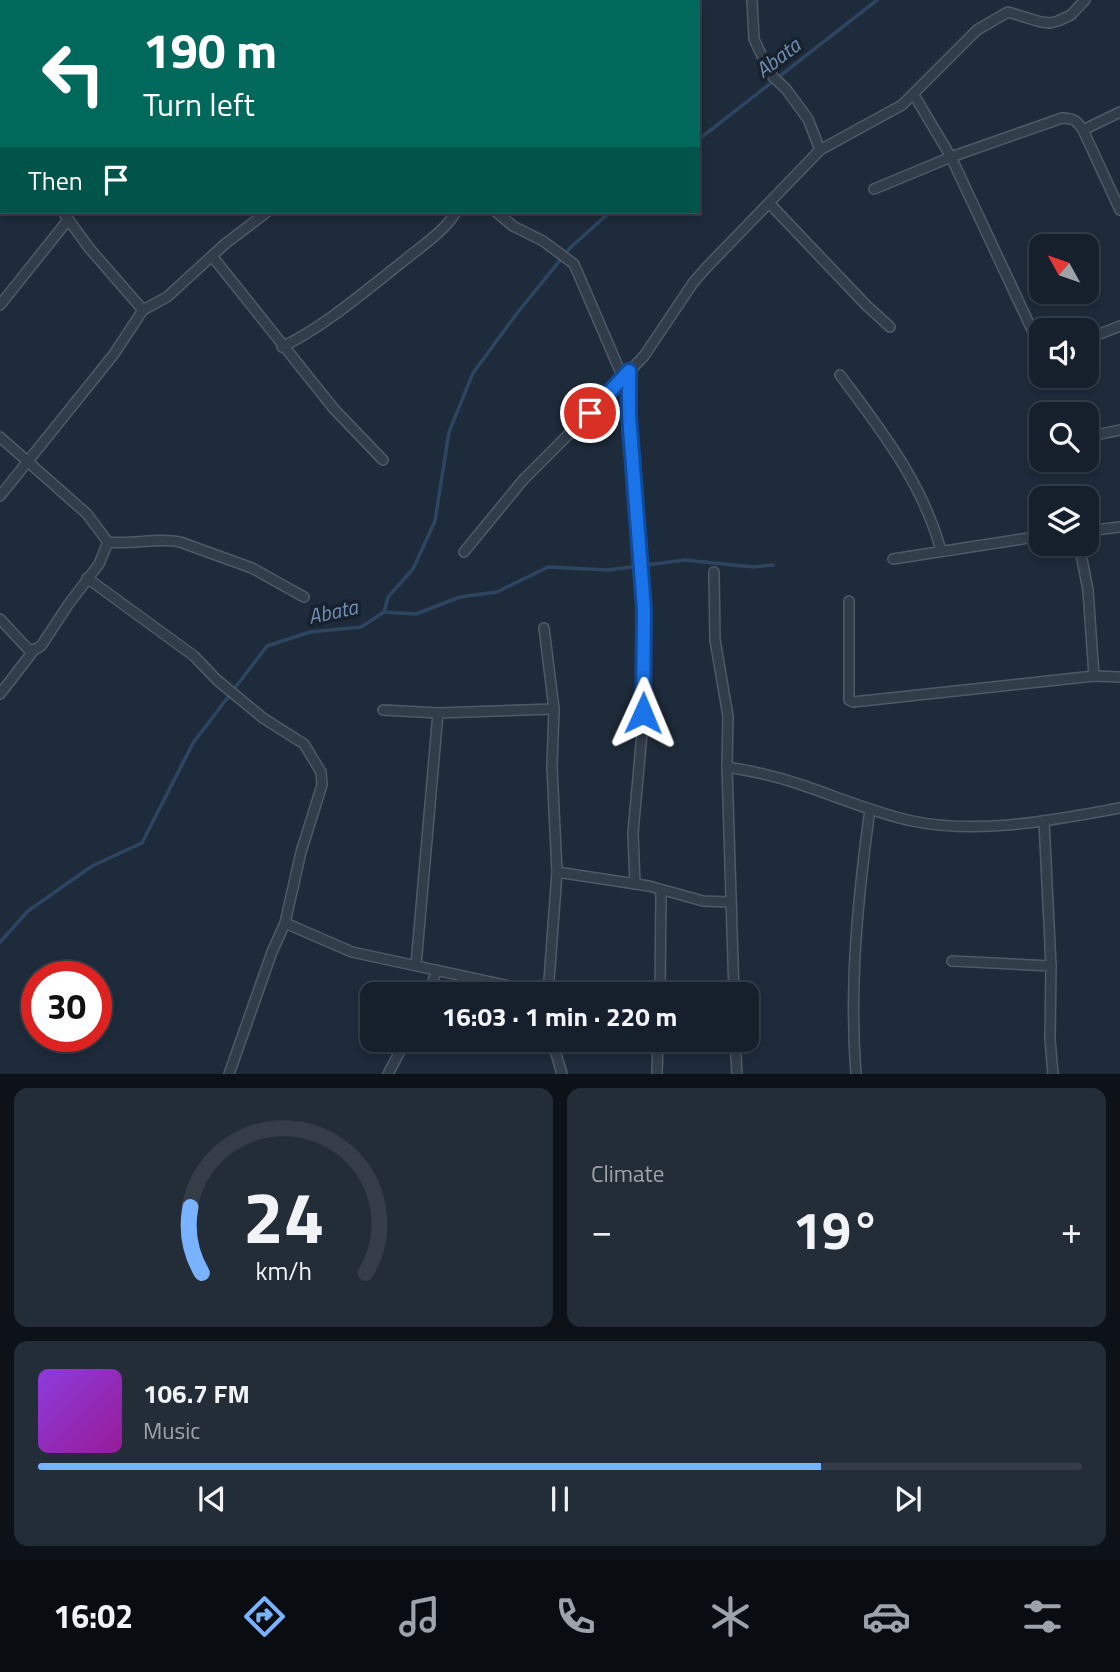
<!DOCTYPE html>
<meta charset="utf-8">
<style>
:root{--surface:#16202c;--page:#232d38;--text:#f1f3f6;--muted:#9ea3a9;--line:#353e48;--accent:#79b2ff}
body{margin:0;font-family:"Titillium Web",sans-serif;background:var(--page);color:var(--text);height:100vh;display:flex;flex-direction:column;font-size:26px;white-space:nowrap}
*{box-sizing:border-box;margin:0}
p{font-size:23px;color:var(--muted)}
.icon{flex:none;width:38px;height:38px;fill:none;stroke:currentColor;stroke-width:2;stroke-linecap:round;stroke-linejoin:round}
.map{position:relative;height:1074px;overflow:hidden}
.sheet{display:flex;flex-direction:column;gap:14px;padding:14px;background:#0c1218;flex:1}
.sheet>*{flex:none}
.banner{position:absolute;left:0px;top:0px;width:700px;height:214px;box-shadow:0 4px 10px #0003,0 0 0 2px var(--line);background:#00695c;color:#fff;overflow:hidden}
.needle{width:46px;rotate:310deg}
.tools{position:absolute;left:1029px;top:234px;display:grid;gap:14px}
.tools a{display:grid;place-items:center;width:70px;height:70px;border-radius:14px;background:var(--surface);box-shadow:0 4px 10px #0003,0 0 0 2px var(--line);font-size:35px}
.speed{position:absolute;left:21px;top:961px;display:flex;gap:14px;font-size:35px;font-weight:700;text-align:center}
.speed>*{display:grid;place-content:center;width:91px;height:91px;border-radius:50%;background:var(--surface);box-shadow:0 4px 10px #0003,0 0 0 2px var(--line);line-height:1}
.speed .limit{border:10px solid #d22;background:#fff;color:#111}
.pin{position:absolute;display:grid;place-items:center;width:60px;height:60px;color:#fff;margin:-30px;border:4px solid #fff;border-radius:50%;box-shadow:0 2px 7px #0007}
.me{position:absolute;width:77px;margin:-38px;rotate:1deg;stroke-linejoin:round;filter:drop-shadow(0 0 5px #0008)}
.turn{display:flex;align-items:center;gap:24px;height:147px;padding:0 28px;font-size:32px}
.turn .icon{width:91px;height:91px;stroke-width:2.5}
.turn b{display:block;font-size:49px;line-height:60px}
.then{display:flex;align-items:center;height:66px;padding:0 28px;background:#0003;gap:14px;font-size:26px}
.big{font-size:52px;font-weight:700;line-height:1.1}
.sheet .widget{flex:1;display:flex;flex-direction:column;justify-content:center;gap:10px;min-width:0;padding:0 24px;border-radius:14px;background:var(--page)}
.sheet .dial{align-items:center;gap:0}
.dial svg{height:182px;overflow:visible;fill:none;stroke:var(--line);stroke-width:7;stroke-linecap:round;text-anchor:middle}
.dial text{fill:var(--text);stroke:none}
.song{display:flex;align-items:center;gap:21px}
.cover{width:84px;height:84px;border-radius:10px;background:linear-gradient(135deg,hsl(270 70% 55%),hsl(300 70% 35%))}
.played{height:7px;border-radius:4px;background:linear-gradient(90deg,var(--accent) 75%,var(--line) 75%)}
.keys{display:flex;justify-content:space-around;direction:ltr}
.heat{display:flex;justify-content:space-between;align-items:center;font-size:38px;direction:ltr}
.sheet .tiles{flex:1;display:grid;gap:14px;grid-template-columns:1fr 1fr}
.widget:last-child{grid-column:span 2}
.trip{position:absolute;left:360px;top:982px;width:399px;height:70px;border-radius:14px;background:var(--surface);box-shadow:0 4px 10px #0003,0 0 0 2px var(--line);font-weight:700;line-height:70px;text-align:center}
.tabs{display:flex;height:112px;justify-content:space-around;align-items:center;background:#090d12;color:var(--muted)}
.tabs .icon{width:49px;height:49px}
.tabs .selected{color:var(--accent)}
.tabs b{font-size:32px;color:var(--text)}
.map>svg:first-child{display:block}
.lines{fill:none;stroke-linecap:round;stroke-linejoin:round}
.stream{stroke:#2e4561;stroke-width:3.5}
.minor-casing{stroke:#4f5a68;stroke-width:12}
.minor{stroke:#323d4a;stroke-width:9}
.route-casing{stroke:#114b97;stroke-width:18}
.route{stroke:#1a73e8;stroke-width:12}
.labels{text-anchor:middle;stroke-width:7;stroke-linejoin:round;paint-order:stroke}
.water-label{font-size:21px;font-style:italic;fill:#718fb2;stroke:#18222e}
</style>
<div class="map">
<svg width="1120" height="1074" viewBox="0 0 1120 1074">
<rect width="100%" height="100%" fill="#1e2b3a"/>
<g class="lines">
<!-- stream -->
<g class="stream">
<path d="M698,140l179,-140"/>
<path d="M384,612l32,2 44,-17 37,-5 51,-25 60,3 77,-10 68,7 20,-2"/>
<path d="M0,942l28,-31 64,-45 50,-23 51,-100 74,-97 43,-14 51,-5 23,-15 4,-15 25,-28 22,-48 14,-89 24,-59 45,-61 52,-64 40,-36"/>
</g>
<defs>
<g id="minor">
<path d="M299,0l2,2"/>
<path d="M523,0l1,2"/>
<path d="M752,0l2,39 17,36 15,14 22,30 12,31"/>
<path d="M161,2l2,-2"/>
<path d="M914,95l37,62 82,175 8,14"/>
<path d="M1083,130l37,-18"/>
<path d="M0,135l2,2"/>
<path d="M874,189l77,-32 111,-39c12,0 15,3 21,12l37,80"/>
<path d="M769,203l97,102 24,22"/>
<path d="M63,212l26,36 54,62"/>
<path d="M496,212l17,14 30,15 31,23 49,114"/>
<path d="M212,256l122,153 49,51"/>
<path d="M0,305l68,-85"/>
<path d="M1087,339l33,-13"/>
<path d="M282,347c44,-22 81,-54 119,-84 19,-16 42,-30 55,-51"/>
<path d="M629,371v44l15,194 -2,124 -9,100 2,51"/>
<path d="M840,375c41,55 82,107 101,175"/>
<path d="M1096,435l24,-5"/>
<path d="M0,437l87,77 21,28c24,3 49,-5 72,0l72,26 52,29"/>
<path d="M0,496l114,-142 29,-44 24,-13 58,-53 42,-32"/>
<path d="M1087,531l33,-4"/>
<path d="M1079,544l9,46 6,86"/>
<path d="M464,552l59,-72 67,-67 54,-57 49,-73 12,-14 115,-119 82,-45 75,-75 31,-18 33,10 9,1 8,-2 13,-6 14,-15"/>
<path d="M893,559l148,-23"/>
<path d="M714,572l1,68 13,76 -1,51 7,227"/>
<path d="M87,578l107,78 23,24 46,38 41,26 17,28 1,13 -21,67 -16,71 -13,29 -43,122"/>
<path d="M849,601v99l4,2 241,-26 26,1"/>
<path d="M0,619l28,30 6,1"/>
<path d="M544,628l10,81 -2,58 5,105 -9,122"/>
<path d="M0,694l34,-44 7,-4 27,-41 31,-41 9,-22"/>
<path d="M383,710l55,3 116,-4"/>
<path d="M727,767c26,4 52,10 78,19 35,12 70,27 107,35 68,14 141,-1 208,-13"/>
<path d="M1044,821l7,145 -1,73 3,35"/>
<path d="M557,872l92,14 54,15 26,1"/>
<path d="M285,923l67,29 194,42"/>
<path d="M952,961l99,5"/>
<path d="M416,965l22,-252"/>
<path d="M428,994l9,-24"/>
<path d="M660,994l1,-104"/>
<path d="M552,1040l10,34"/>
<path d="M735,1040l2,34"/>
<path d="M388,1074l18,-34"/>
<path d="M657,1074l1,-34"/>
<path d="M856,1074c-7,-88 2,-178 14,-265"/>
</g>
</defs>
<!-- minor casing -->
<use href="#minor" class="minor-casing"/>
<!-- minor -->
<use href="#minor" class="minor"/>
</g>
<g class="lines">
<defs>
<path id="route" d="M590,413l39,-42v44l15,194 -1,104"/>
</defs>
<!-- route casing -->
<use href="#route" class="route-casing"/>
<!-- route -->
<use href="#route" class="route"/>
</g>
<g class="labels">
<!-- water labels -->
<g class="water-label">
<text transform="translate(778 58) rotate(-38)" y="7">Abata</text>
<text transform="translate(333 612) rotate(-12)" y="7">Abata</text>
</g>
</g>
</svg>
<div class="tools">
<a><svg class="needle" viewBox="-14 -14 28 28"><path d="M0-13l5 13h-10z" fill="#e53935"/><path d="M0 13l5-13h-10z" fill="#9ea3a9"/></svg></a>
<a><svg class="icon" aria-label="sound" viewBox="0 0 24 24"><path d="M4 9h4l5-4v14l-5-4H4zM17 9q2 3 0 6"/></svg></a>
<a><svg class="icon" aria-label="search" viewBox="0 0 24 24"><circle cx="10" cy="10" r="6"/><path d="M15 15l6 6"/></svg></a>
<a><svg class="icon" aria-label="layers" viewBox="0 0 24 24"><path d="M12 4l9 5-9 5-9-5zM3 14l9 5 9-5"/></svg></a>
</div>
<div class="speed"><div class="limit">30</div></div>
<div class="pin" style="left:590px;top:413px;background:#d93025"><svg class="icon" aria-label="arrive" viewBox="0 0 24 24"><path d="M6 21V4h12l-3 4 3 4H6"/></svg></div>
<svg class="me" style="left:643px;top:713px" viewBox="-20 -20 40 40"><path d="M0-17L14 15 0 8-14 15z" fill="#1a73e8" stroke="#fff" stroke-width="4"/></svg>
<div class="trip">16:03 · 1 min · 220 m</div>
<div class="banner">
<div class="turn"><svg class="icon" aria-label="left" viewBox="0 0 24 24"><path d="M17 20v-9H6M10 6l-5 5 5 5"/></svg><div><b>190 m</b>Turn left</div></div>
<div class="then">Then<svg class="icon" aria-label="arrive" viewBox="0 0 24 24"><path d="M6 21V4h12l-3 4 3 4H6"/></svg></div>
</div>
</div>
<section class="sheet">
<div class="tiles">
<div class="widget dial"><svg viewBox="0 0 100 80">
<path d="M14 69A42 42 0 1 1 86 69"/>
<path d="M14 69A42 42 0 0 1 9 40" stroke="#79b2ff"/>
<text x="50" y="56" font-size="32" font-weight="700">24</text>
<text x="50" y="72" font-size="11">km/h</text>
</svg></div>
<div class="widget"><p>Climate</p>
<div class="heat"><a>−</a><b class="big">19°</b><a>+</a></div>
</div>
<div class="widget">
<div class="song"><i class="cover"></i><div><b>106.7 FM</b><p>Music</p></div></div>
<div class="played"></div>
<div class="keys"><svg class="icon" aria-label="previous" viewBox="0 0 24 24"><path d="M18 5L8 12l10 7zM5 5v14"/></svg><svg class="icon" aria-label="pause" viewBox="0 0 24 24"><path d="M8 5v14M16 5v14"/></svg><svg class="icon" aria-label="next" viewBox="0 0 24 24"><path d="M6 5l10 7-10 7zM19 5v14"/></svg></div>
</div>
</div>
</section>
<nav class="tabs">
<b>16:02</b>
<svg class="icon selected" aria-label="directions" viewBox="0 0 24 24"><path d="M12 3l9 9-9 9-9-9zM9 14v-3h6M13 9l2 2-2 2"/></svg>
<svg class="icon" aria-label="music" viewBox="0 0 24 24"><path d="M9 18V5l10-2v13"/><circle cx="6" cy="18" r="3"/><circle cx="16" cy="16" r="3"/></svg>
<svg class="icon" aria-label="phone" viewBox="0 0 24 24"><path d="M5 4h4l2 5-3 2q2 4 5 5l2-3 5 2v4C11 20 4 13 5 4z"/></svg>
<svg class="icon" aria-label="climate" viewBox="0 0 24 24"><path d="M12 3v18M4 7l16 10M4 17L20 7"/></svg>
<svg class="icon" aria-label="car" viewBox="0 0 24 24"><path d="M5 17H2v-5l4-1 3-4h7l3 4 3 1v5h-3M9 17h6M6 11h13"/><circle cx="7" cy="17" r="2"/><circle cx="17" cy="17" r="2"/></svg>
<svg class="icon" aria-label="filters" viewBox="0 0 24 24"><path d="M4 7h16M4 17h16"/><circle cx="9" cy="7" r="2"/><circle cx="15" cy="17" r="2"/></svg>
</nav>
